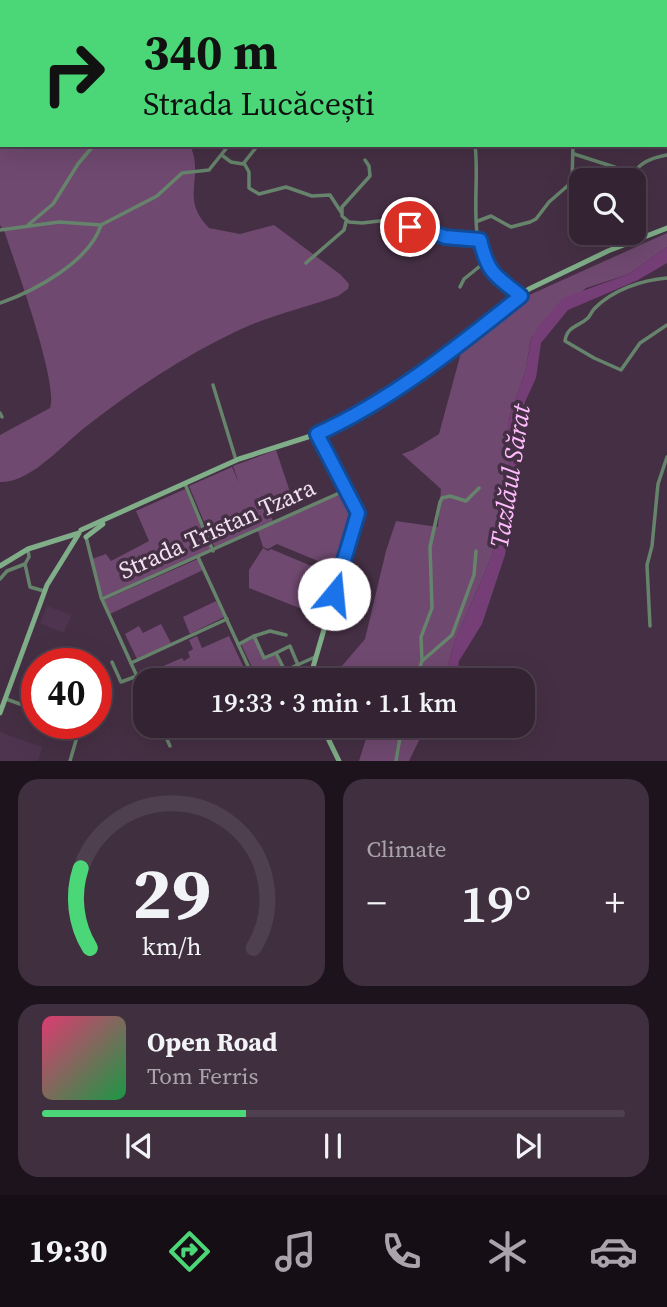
<!DOCTYPE html>
<meta charset="utf-8">
<style>
:root{--surface:#342333;--page:#3f2f3f;--text:#f1f3f6;--muted:#a9a4ac;--line:#4e404e;--accent:#4bd677}
body{margin:0;font-family:"Source Serif 4",serif;background:var(--page);color:var(--text);height:100vh;display:flex;flex-direction:column;font-size:26px;white-space:nowrap}
*{box-sizing:border-box;margin:0}
p{font-size:23px;color:var(--muted)}
.icon{flex:none;width:38px;height:38px;fill:none;stroke:currentColor;stroke-width:2;stroke-linecap:round;stroke-linejoin:round}
.map{position:relative;height:761px;overflow:hidden}
.panel{display:flex;flex-direction:column;gap:18px;padding:18px;background:#1d131c;flex:1}
.panel>*{flex:none}
.hud{position:absolute;left:0px;top:0px;width:668px;height:147px;box-shadow:0 7px 28px #0002,0 0 0 2px var(--line);background:#4bd677;color:#111;overflow:hidden}
.tools{position:absolute;left:569px;top:168px;display:grid;gap:14px}
.tools a{display:grid;place-items:center;width:77px;height:77px;border-radius:14px;background:var(--surface);box-shadow:0 7px 28px #0002,0 0 0 2px var(--line);font-size:35px}
.speed{position:absolute;left:21px;top:648px;display:flex;gap:14px;font-size:35px;font-weight:700;text-align:center}
.speed>*{display:grid;place-content:center;width:91px;height:91px;border-radius:50%;background:var(--surface);box-shadow:0 7px 28px #0002,0 0 0 2px var(--line);line-height:1}
.speed .limit{border:10px solid #d22;background:#fff;color:#111}
.pin{position:absolute;display:grid;place-items:center;width:60px;height:60px;color:#fff;margin:-30px;border:4px solid #fff;border-radius:50%;box-shadow:0 2px 7px #0007}
.me{position:absolute;width:77px;margin:-38px;rotate:17deg;stroke-linejoin:round;filter:drop-shadow(0 0 5px #0008)}
.turn{display:flex;align-items:center;gap:24px;height:147px;padding:0 28px;font-size:32px}
.turn .icon{width:91px;height:91px;stroke-width:2.5}
.turn b{display:block;font-size:49px;line-height:60px}
.big{font-size:52px;font-weight:600;line-height:1.1}
.panel .tile{flex:1;display:flex;flex-direction:column;justify-content:center;gap:10px;min-width:0;padding:0 24px;border-radius:21px;background:var(--page)}
.panel .dial{align-items:center;gap:0}
.dial svg{height:182px;overflow:visible;fill:none;stroke:var(--line);stroke-width:7;stroke-linecap:round;text-anchor:middle}
.dial text{fill:var(--text);stroke:none}
.song{display:flex;align-items:center;gap:21px}
.cover{width:84px;height:84px;border-radius:10px;background:linear-gradient(135deg,hsl(340 70% 55%),hsl(140 70% 35%))}
.played{height:7px;border-radius:4px;background:linear-gradient(90deg,var(--accent) 35%,var(--line) 35%)}
.keys{display:flex;justify-content:space-around;direction:ltr}
.heat{display:flex;justify-content:space-between;align-items:center;font-size:38px;direction:ltr}
.panel .tiles{flex:1;display:grid;gap:18px;grid-template-columns:1fr 1fr}
.tile:last-child{grid-column:span 2}
.trip{position:absolute;left:133px;top:668px;width:402px;height:70px;border-radius:21px;background:var(--surface);box-shadow:0 7px 28px #0002,0 0 0 2px var(--line);font-weight:600;line-height:70px;text-align:center}
.tab-bar{display:flex;height:112px;justify-content:space-around;align-items:center;background:#150e14;color:var(--muted)}
.tab-bar .icon{width:49px;height:49px}
.tab-bar .active{color:var(--accent)}
.tab-bar b{font-size:32px;color:var(--text)}
.map>svg:first-child{display:block}
.built{fill:#4f344f}
.green{fill:#704970}
.water{fill:#763e76}
.lines{fill:none;stroke-linecap:round;stroke-linejoin:round}
.street{stroke:#66846c;stroke-width:3.5}
.secondary{stroke:#7fae88;stroke-width:5}
.route-casing{stroke:#114b97;stroke-width:18}
.route{stroke:#1a73e8;stroke-width:12}
.labels{text-anchor:middle;stroke-width:7;stroke-linejoin:round;paint-order:stroke}
.street-label{font-size:24px;fill:#f0e2ef;stroke:#452f44}
.water-label{font-size:26px;font-style:italic;fill:#febcfd;stroke:#452f44}
</style>
<div class="map">
<svg width="667" height="761" viewBox="0 0 667 761">
<rect width="100%" height="100%" fill="#452f44"/>
<!-- built -->
<g class="built">
<path d="M47,606l24,9 -7,18 -24,-10z"/>
<path d="M0,732l42,15 -4,14h-38z"/>
</g>
<!-- green -->
<g class="green">
<path d="M0,0l156,2h-154v143h188c15,33 -11,53 19,83l31,6 34,-9 67,50 8,9 -1,5 -10,7c-34,12 -70,20 -101,35 -53,25 -104,59 -149,94 -24,18 -58,59 -88,57v-47l50,-27c9,-24 -35,-144 -45,-175l-5,-8z"/>
<path d="M667,233v14l-38,27 -43,14 -55,50 -6,35 -17,48 1,43 -8,27 -9,65 -38,87 -10,38h-101l-8,-7 30,-35 21,-88 10,-30 42,6 3,-38 -39,-35 11,-4 26,-16 23,-85 65,-53z"/>
<path d="M276,450l14,42 -24,12 8,20 70,-33 12,21 -19,57 -60,-25 -9,5 -5,-2 -6,-19 -42,20 -26,-62 43,-19 7,16 -6,-17z"/>
<path d="M185,489l26,60 -108,49 -11,-39 14,-5 5,7 38,-20 -13,-30z"/>
<path d="M263,548l5,3 3,-2 64,27 -13,41 -73,-29v-18z"/>
<path d="M198,559l5,11 -93,44 -6,-14z"/>
<path d="M216,601l8,16 -34,17 -7,-17z"/>
<path d="M161,624l10,19 -34,16 -12,-25 14,-8 4,7z"/>
<path d="M197,636l5,12 27,-12 21,45h-91l-5,-11 28,-12 2,3 6,-4 -2,-5 5,-3 -4,-9z"/>
<path d="M254,638l10,21 11,-5 7,15 -24,11 -17,-36z"/>
<path d="M370,726h56l-17,35h-50z"/>
</g>
<!-- water -->
<path class="water" d="M667,247v16l-29,17 -70,30 -27,33 -5,35 -11,24 -3,15v27l-17,111 -23,69 -23,37 -3,20h-12l10,-38 38,-87 9,-65 8,-27 -1,-43 17,-48 6,-34 9,-15 23,-26 66,-24z"/>
<g class="lines">
<!-- street -->
<g class="street">
<path d="M47,0l1,2"/>
<path d="M88,0l1,2"/>
<path d="M138,0v2"/>
<path d="M9,2l7,-2"/>
<path d="M118,2l1,-2"/>
<path d="M471,2l1,-2"/>
<path d="M0,4l2,-1"/>
<path d="M475,145c5,36 -7,89 12,122 8,12 22,20 34,29"/>
<path d="M574,154l59,19"/>
<path d="M223,156l8,6 12,2 15,-19"/>
<path d="M365,160l4,6 1,10 -28,31v9l7,6 13,1 26,-3 33,8 24,9 34,3"/>
<path d="M244,163l5,9v16l10,6 27,-7 26,9 18,-1 11,17"/>
<path d="M631,180c5,-17 20,-22 36,-25"/>
<path d="M634,203l13,32"/>
<path d="M478,221l13,-5 20,11 19,-5 6,-3 13,-17 23,-20 1,-37"/>
<path d="M28,225l25,-21 25,-40 16,-19"/>
<path d="M0,230l59,-8 42,3 56,-29 25,-23 27,-3 20,-25"/>
<path d="M306,263l38,-33 2,-8"/>
<path d="M667,278c-25,2 -55,12 -73,31 -1,1 -5,8 -6,9 -10,9 -21,8 -23,23l29,17 27,12 19,-27 27,-18"/>
<path d="M460,287l4,-8 21,-17"/>
<path d="M0,303c35,-12 90,-42 101,-78"/>
<path d="M213,385l23,75"/>
<path d="M0,413l2,4"/>
<path d="M185,484l28,67"/>
<path d="M86,537l15,60 44,97"/>
<path d="M28,550l1,7 -4,7 5,23 14,4"/>
<path d="M198,557l57,124"/>
<path d="M0,579l7,-8 18,-7"/>
<path d="M102,599l244,-109"/>
<path d="M650,626l-3,-61 5,-19 6,-62 9,-27"/>
<path d="M254,636l16,-5 16,4"/>
<path d="M239,644l15,-8 10,22 12,-5"/>
<path d="M422,661l-1,-24 11,-29 -2,-61 10,-45 2,-4 8,-2 16,5 13,-13"/>
<path d="M112,662l9,20 16,-6"/>
<path d="M131,663l96,-44"/>
<path d="M285,671l-9,-18 14,-7 8,19"/>
<path d="M262,681l53,-24"/>
<path d="M415,681l7,-20 30,-26 22,-60 2,-24"/>
<path d="M6,699l31,11"/>
<path d="M161,726l9,20"/>
<path d="M193,732l13,-6"/>
<path d="M70,761l9,-31 -6,-7"/>
<path d="M396,761l6,-35"/>
</g>
<!-- secondary -->
<g class="secondary">
<path d="M81,530l158,-71 75,-24 32,-16 48,-28 70,-49 65,-53 79,-38 59,-23"/>
<path d="M86,537l17,-13"/>
<path d="M0,566l28,-17 51,-16"/>
<path d="M309,681l49,-168 -41,-79"/>
<path d="M0,713l47,-128 31,-50"/>
<path d="M322,726l17,35"/>
</g>
</g>
<g class="lines">
<defs>
<path id="route" d="M334,594l24,-81 -41,-79c75,-34 140,-87 204,-138 -27,-21 -33,-23 -41,-56l-35,-3 -24,-9 -11,-1"/>
</defs>
<!-- route casing -->
<use href="#route" class="route-casing"/>
<!-- route -->
<use href="#route" class="route"/>
</g>
<g class="labels">
<!-- street labels -->
<g class="street-label">
<text transform="translate(217 529) rotate(-24)" y="8">Strada Tristan Tzara</text>
</g>
<!-- water labels -->
<g class="water-label">
<text transform="translate(510 476) rotate(-81)" y="9">Tazlăul Sărat</text>
</g>
</g>
</svg>
<div class="tools">
<a><svg class="icon" aria-label="search" viewBox="0 0 24 24"><circle cx="10" cy="10" r="6"/><path d="M15 15l6 6"/></svg></a>
</div>
<div class="speed"><div class="limit">40</div></div>
<div class="pin" style="left:410px;top:227px;background:#d93025"><svg class="icon" aria-label="arrive" viewBox="0 0 24 24"><path d="M6 21V4h12l-3 4 3 4H6"/></svg></div>
<svg class="me" style="left:334px;top:594px" viewBox="-20 -20 40 40"><circle r="19" fill="#fff"/><path d="M0-13L10 11 0 6-10 11z" fill="#1a73e8"/></svg>
<div class="trip">19:33 · 3 min · 1.1 km</div>
<div class="hud">
<div class="turn"><svg class="icon" aria-label="right" viewBox="0 0 24 24"><path d="M7 20v-9h11M14 6l5 5-5 5"/></svg><div><b>340 m</b>Strada Lucăcești</div></div>
</div>
</div>
<section class="panel">
<div class="tiles">
<div class="tile dial"><svg viewBox="0 0 100 80">
<path d="M14 69A42 42 0 1 1 86 69"/>
<path d="M14 69A42 42 0 0 1 10 34" stroke="#4bd677"/>
<text x="50" y="56" font-size="32" font-weight="700">29</text>
<text x="50" y="72" font-size="11">km/h</text>
</svg></div>
<div class="tile"><p>Climate</p>
<div class="heat"><a>−</a><b class="big">19°</b><a>+</a></div>
</div>
<div class="tile">
<div class="song"><i class="cover"></i><div><b>Open Road</b><p>Tom Ferris</p></div></div>
<div class="played"></div>
<div class="keys"><svg class="icon" aria-label="previous" viewBox="0 0 24 24"><path d="M18 5L8 12l10 7zM5 5v14"/></svg><svg class="icon" aria-label="pause" viewBox="0 0 24 24"><path d="M8 5v14M16 5v14"/></svg><svg class="icon" aria-label="next" viewBox="0 0 24 24"><path d="M6 5l10 7-10 7zM19 5v14"/></svg></div>
</div>
</div>
</section>
<nav class="tab-bar">
<b>19:30</b>
<svg class="icon active" aria-label="directions" viewBox="0 0 24 24"><path d="M12 3l9 9-9 9-9-9zM9 14v-3h6M13 9l2 2-2 2"/></svg>
<svg class="icon" aria-label="music" viewBox="0 0 24 24"><path d="M9 18V5l10-2v13"/><circle cx="6" cy="18" r="3"/><circle cx="16" cy="16" r="3"/></svg>
<svg class="icon" aria-label="phone" viewBox="0 0 24 24"><path d="M5 4h4l2 5-3 2q2 4 5 5l2-3 5 2v4C11 20 4 13 5 4z"/></svg>
<svg class="icon" aria-label="climate" viewBox="0 0 24 24"><path d="M12 3v18M4 7l16 10M4 17L20 7"/></svg>
<svg class="icon" aria-label="car" viewBox="0 0 24 24"><path d="M5 17H2v-5l4-1 3-4h7l3 4 3 1v5h-3M9 17h6M6 11h13"/><circle cx="7" cy="17" r="2"/><circle cx="17" cy="17" r="2"/></svg>
</nav>
